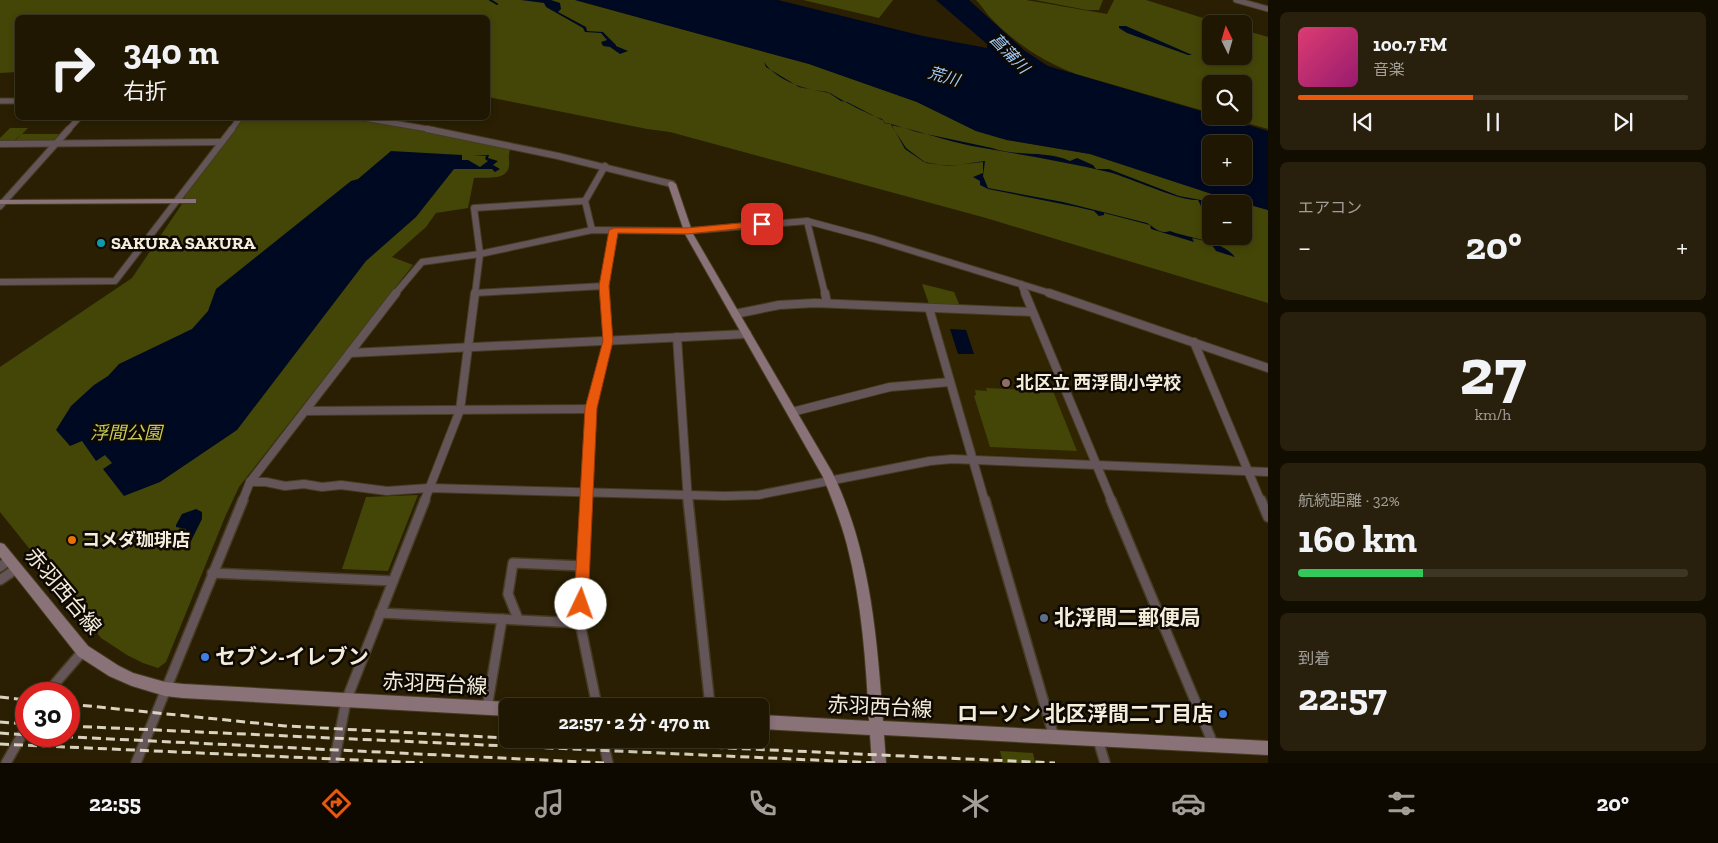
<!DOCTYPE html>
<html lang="ja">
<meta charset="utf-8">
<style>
:root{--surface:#201702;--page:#28200c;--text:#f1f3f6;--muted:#a29f99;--line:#3d3624;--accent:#ea580c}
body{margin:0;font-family:"Zilla Slab","Noto Sans JP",serif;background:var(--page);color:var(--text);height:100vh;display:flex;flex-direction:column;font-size:19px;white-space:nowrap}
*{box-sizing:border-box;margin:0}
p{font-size:16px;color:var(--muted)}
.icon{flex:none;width:28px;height:28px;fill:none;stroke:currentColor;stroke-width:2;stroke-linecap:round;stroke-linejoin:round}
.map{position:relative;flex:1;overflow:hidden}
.details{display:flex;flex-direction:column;gap:12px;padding:12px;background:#120d01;width:450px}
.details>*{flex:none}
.banner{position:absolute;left:15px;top:15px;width:475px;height:105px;border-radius:8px;box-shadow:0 2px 8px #0003,0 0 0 1px var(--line);background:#201702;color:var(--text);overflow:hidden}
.needle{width:32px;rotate:355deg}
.tools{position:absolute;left:1202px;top:15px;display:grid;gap:10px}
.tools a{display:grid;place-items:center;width:50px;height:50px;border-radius:8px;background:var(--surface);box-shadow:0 2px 8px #0003,0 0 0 1px var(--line);font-size:25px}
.speed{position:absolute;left:15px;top:682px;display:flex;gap:10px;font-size:25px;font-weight:700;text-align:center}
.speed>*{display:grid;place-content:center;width:65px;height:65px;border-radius:50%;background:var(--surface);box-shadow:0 2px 8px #0003,0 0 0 1px var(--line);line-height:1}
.speed .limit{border:8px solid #d22;background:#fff;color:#111}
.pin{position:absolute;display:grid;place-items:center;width:42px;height:42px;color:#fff;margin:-21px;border-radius:10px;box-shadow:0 2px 8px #0006}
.me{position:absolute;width:55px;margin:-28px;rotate:3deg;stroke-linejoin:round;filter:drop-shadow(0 0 4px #0008)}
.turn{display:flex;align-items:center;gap:18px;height:105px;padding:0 25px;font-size:22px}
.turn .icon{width:65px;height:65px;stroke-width:2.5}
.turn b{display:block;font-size:35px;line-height:42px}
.big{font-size:38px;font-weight:700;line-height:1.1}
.details .card{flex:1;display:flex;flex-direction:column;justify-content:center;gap:8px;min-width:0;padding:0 18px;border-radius:8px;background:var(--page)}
.details .dial{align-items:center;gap:0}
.dial b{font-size:65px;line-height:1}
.song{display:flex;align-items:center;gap:15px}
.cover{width:60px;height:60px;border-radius:8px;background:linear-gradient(135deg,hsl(340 70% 55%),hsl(320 70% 35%))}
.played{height:5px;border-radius:2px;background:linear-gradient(90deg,var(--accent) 45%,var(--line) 45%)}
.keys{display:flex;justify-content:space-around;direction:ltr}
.heat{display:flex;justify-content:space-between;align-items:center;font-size:28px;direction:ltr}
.charge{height:8px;border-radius:4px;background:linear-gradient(90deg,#34c759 32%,var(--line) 0)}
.trip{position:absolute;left:499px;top:698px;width:270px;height:50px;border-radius:8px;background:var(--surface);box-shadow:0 2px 8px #0003,0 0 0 1px var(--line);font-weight:700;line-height:50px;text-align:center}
.tab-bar{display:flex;height:80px;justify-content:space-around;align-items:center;background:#0d0901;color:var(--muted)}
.tab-bar .icon{width:35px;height:35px}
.tab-bar .current{color:var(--accent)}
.tab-bar b{font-size:22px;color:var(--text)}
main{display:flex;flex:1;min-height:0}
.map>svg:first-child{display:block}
.built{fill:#312400}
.green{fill:#444608;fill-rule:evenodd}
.water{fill:#000922;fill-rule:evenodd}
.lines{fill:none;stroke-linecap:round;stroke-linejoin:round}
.stream{stroke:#000922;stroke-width:2}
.street-far3-casing{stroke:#463c21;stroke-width:7}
.street-far2-casing{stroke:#463c21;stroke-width:8}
.street-far1-casing{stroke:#463c21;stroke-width:10}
.street-casing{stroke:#463c21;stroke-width:12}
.secondary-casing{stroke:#463c21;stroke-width:2}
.street-far3{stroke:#645559;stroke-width:5}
.street-far2{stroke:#645559;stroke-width:6}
.street-far1{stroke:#645559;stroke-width:8}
.street{stroke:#645559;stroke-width:9}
.secondary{fill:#8a7279;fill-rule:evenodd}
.rail{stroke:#dad3c0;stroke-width:3;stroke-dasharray:9 5;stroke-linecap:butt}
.route{fill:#ea580c;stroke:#983908}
.culture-dot{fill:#0f9aa8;stroke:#0e0902;stroke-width:2}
.education-dot{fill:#8d6e63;stroke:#0e0902;stroke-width:2}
.food-dot{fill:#e8710a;stroke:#0e0902;stroke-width:2}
.service-dot{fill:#5c6f8a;stroke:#0e0902;stroke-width:2}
.shop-dot{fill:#3f7fe0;stroke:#0e0902;stroke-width:2}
.labels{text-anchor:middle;stroke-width:5;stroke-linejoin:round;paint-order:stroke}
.far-water-label{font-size:16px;font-style:italic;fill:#a3cefd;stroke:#0e0902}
.poi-label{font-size:18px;font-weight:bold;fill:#f4eddc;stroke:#0e0902;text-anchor:start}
.park-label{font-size:18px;font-style:italic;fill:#c6cb5c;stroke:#0e0902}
.near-street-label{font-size:21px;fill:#f4eddc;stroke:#0e0902}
.near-poi-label{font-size:21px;font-weight:bold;fill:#f4eddc;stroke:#0e0902;text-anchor:start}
</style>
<main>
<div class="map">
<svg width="1268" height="763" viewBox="0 0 1268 763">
<rect width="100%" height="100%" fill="#2a1f02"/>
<!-- built -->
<path class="built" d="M937,310l90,4 2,2 59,140 -3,3 -106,-4 -5,-4 -40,-138z"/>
<!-- green -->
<g class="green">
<path d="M0,0h575l234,64 108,38 59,29 31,9 83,14 125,41 53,15v93l-282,-85 -316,-86 -23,-3 -159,-32v-79h-470l-1,54 -17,1zM1211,204h33v32h-33z"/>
<path d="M803,0h90l-14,18z"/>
<path d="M976,0h50l81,14 7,-14h32l76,24h-11v32h33v-26l24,7v92l-46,-13h22v-32h-33v29l-135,-39c-34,-13 -63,-32 -88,-59 -4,-5 -7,-10 -12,-15z"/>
<path d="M1035,0h68l-4,10h-12z"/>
<path d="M244,118h92l68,8 107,21c-4,11 -1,11 -2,19 -2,15 -24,11 -35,12l-6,30 -32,5 -10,14 -34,30 21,8 -174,222 -14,30 -59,145 -8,6 -15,-5 -16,-8 -26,-17 -101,-126v-145l132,-89 50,-74 3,-8z"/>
<path d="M10,128h18l-6,6h39l-5,7h-41l6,-7 -7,7h-14v-3z"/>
<path d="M922,284l32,8 6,14 -31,-2z"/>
<path d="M986,388l67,3 24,60 -87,-4 -16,-51 2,-1 -1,-5 12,1z"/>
<path d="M418,495l-30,76 -46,-2 24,-72z"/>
<path d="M1000,751l33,2 2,10h-32z"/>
</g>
<!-- water -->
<g class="water">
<path d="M521,0h30l9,3 1,6 -3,3 28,15 1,4 16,1 13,13v1l12,5 -8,3 -10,-7 -7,-1 -2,-4 6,-2 -6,-7 -16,-1 -2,-4 -37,-21 -2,-4z"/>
<path d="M575,0h203l145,36 64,12v-4l-51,-44h33l56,51 23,15 163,48v2h7l50,15v79l-53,-15 -125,-41 -83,-14 -31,-9 -59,-29 -108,-38zM1211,144h33v32h-33z"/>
<path d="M1119,26h7l66,29h-4l-61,-22 -8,-5z"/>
<path d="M764,62c10,15 33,25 50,28 5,1 11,1 16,3 13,8 37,21 52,26l3,4h3l29,9 75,16c25,9 55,2 78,13l7,-3 16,7 3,4h13l70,27 27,5 5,5v3l-10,-3 -3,-6c-17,2 -69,-23 -90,-28 -45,-11 -91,-18 -136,-26 -27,-5 -54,-16 -81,-21l15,23 20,15 24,3 35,-5 -2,15 5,12 75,14 84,21c7,4 13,12 23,8 21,8 52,9 65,26l-19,-6c-4,-9 -15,-11 -24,-13l2,4 -43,-13 -1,-4 -46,-12v2l-5,1 -5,-5 -17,-4 -89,-18 -8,-4v-4l-7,-4 10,-4v-11l-36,4 -23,-4 -19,-13 -14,-25 -7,-1v-2l-37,-19 -6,-1 -12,-8 -30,-6 -33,-20z"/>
<path d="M391,151l71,4v5h6l12,7 8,-6 -3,-2 1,-3h-13l16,-1 -1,3 10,3 -5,4 7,4 -5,3 -3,-3h-38l-38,48 -50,44 -129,169 -77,52 -36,14 -21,-27 9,-6 -7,-8 -9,6 -14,-20 -12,5 -14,-16 15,-24 23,-21 14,-9 11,-12 73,-35 16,-18 8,-22 135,-108 7,-2z"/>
<path d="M950,329l16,1 8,24h-16z"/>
<path d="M196,509l6,3v7l-12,24h-8l-1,-1 5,-13 -10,-2v-2l6,-11z"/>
</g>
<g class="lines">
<!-- stream -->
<path class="stream" d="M490,0l7,4"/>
<defs>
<g id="street-far3">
<path d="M1236,0l32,9"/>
<path d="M0,101h18"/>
<path d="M364,118l70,12"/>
<path d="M68,130l11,-12"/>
<path d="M231,130l9,-12"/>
</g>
<g id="street-far2">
<path d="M427,129l131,27 114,28"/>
<path d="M0,144l221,-2"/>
<path d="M0,206l69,-77"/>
<path d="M807,221l18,73"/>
<path d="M592,230l-7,-29 20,-35"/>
<path d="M0,282l115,-1 117,-152"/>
<path d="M1021,284l4,10"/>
<path d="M475,293l129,-7"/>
<path d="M395,294l27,-32 58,-8 112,-24 95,1 120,-10 67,18 179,55"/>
<path d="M475,294l5,-40 -6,-46 111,-7"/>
<path d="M605,294l-1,-8 10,-55"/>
</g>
<g id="street-far1">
<path d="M825,293l2,10"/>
<path d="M1025,293l87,209"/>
<path d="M1049,293l219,75"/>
<path d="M929,308l56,194"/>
<path d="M735,314l44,-9 36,-2 217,9"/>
<path d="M677,337l11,165"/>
<path d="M1194,342l67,160"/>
<path d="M350,353l397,-19"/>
<path d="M306,411l285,-2"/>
<path d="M792,412l98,-25 60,-5"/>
<path d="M250,482h16l19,4 19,-2 18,3 19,-2 46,6 42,-3 296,8 33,-1 172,-34 22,-2 316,13"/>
<path d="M242,502l8,-20 146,-189"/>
<path d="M424,502l36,-92 15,-117"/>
<path d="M586,502l5,-93 17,-68 -3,-48"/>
</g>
<g id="street">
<path d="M586,500l-6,123 17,83"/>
<path d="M688,500l22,206"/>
<path d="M985,500l69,237"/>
<path d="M1111,500l103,246"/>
<path d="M1261,500l7,17"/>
<path d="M0,567l9,-7"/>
<path d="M212,573l181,8"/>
<path d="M0,580l16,-11"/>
<path d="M380,613l200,10"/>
<path d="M518,619l-10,-25 5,-31 70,3"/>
<path d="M46,694l37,-43"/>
<path d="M487,708l15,-89"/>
<path d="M603,739l5,24"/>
<path d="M1098,740l7,23"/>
<path d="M6,763l20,-35"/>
<path d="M136,763l107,-263"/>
<path d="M334,763l12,-62 79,-201"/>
</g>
<g id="secondary">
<path d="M669,182h3l4,2 17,50 139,238c38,77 45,164 51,249l385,20v14l-384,-20 2,28h-14l-2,-28 -110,-6v-14l109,6c-3,-59 -7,-118 -22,-176 -6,-23 -15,-46 -24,-68l-138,-243 -17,-50z"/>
<path d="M193,199h3v4l-196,1v-4z"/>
<path d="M0,543l4,1 84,102 31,20 14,7 32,9 18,2 325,18 6,4h-6v10l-325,-18 -18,-2 -33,-10 -23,-10 -31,-20 -78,-99z"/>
</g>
</defs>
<!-- street-far3 casing -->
<use href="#street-far3" class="street-far3-casing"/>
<!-- street-far2 casing -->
<use href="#street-far2" class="street-far2-casing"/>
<!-- street-far1 casing -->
<use href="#street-far1" class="street-far1-casing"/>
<!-- street casing -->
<use href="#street" class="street-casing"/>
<!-- secondary casing -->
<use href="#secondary" class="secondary-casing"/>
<!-- street-far3 -->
<use href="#street-far3" class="street-far3"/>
<!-- street-far2 -->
<use href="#street-far2" class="street-far2"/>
<!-- street-far1 -->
<use href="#street-far1" class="street-far1"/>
<!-- street -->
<use href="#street" class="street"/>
<!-- secondary -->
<use href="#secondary" class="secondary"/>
<!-- rail -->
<g class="rail">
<path d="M0,697l26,3"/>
<path d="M69,704l216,22 223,12"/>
<path d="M0,722l26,2"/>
<path d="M69,726l810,37"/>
<path d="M0,733l26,2"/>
<path d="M50,736l554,27"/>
<path d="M532,739l523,24"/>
<path d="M0,744l423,19"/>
</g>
</g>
<!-- route -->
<path class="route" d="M762,221l5,3 -1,2 -79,8 -69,-1 -9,53 4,55 -16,67 -9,196 -2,4 -5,2 -5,-2 -2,-4 11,-196 18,-67 -4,-55 10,-56 5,-2h73z"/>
<!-- markers -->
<circle class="culture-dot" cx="101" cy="243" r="5"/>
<circle class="education-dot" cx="1006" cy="383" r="5"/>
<circle class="food-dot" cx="72" cy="540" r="5"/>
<circle class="service-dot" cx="1044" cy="618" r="5"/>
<g class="shop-dot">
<circle cx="205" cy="657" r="5"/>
<circle cx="1223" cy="714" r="5"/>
</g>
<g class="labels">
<!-- far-water labels -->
<g class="far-water-label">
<text transform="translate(1010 53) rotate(46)" y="6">菖蒲川</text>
<text transform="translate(944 76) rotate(16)" y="6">荒川</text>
</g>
<!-- poi labels -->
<g class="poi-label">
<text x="111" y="249">SAKURA SAKURA</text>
<text x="1016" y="389">北区立 西浮間小学校</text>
<text x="82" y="546">コメダ珈琲店</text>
</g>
<!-- park labels -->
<g class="park-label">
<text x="126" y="439">浮間公園</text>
</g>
<!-- near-street labels -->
<g class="near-street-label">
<text transform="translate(63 591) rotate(50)" y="7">赤羽西台線</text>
<text transform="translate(435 684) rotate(3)" y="7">赤羽西台線</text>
<text transform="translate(880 707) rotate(3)" y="7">赤羽西台線</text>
</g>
<!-- near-poi labels -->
<g class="near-poi-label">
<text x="1054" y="625">北浮間二郵便局</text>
<text x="215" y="664">セブン-イレブン</text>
<text x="1213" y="721" text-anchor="end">ローソン 北区浮間二丁目店</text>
</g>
</g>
</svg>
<div class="tools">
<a><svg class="needle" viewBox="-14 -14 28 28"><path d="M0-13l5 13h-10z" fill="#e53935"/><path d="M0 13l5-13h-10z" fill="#a29f99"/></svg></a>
<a><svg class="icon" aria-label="search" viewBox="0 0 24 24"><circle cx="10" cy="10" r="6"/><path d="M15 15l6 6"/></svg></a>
<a>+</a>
<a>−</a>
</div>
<div class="speed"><div class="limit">30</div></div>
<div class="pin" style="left:762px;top:224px;background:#d93025"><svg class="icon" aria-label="arrive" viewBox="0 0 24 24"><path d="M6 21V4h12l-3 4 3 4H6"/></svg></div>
<svg class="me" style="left:581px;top:604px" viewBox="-20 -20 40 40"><circle r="19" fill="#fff"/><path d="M0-13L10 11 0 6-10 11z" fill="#ea580c"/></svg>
<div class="trip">22:57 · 2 分 · 470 m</div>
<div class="banner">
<div class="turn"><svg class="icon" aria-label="right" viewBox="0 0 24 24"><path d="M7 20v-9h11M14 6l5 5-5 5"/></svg><div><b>340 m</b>右折</div></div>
</div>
</div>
<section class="details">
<div class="card">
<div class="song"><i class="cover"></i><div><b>100.7 FM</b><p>音楽</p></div></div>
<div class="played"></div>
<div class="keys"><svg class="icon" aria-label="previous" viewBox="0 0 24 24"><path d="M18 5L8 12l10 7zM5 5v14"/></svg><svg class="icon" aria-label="pause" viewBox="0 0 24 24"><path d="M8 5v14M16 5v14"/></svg><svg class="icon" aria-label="next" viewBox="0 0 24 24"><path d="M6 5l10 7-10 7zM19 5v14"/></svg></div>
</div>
<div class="card"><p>エアコン</p>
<div class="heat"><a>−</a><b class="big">20°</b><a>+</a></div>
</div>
<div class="card dial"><b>27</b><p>km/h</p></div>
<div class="card"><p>航続距離 · 32%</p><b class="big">160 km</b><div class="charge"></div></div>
<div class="card"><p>到着</p><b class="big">22:57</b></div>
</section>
</main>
<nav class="tab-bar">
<b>22:55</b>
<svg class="icon current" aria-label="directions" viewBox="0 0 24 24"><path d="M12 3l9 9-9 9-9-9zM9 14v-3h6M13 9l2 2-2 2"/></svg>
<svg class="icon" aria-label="music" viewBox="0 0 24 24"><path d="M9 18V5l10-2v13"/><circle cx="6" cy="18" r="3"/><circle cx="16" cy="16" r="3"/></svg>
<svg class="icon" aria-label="phone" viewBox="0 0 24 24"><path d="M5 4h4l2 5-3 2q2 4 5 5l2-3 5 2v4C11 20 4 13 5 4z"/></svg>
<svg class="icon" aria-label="climate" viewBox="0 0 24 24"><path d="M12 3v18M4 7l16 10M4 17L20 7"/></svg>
<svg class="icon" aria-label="car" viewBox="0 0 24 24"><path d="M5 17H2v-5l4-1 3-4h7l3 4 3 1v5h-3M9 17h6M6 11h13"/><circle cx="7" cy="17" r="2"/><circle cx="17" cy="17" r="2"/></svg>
<svg class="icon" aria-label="filters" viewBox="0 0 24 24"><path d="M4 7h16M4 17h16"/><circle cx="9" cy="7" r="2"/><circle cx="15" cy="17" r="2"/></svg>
<b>20°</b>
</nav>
